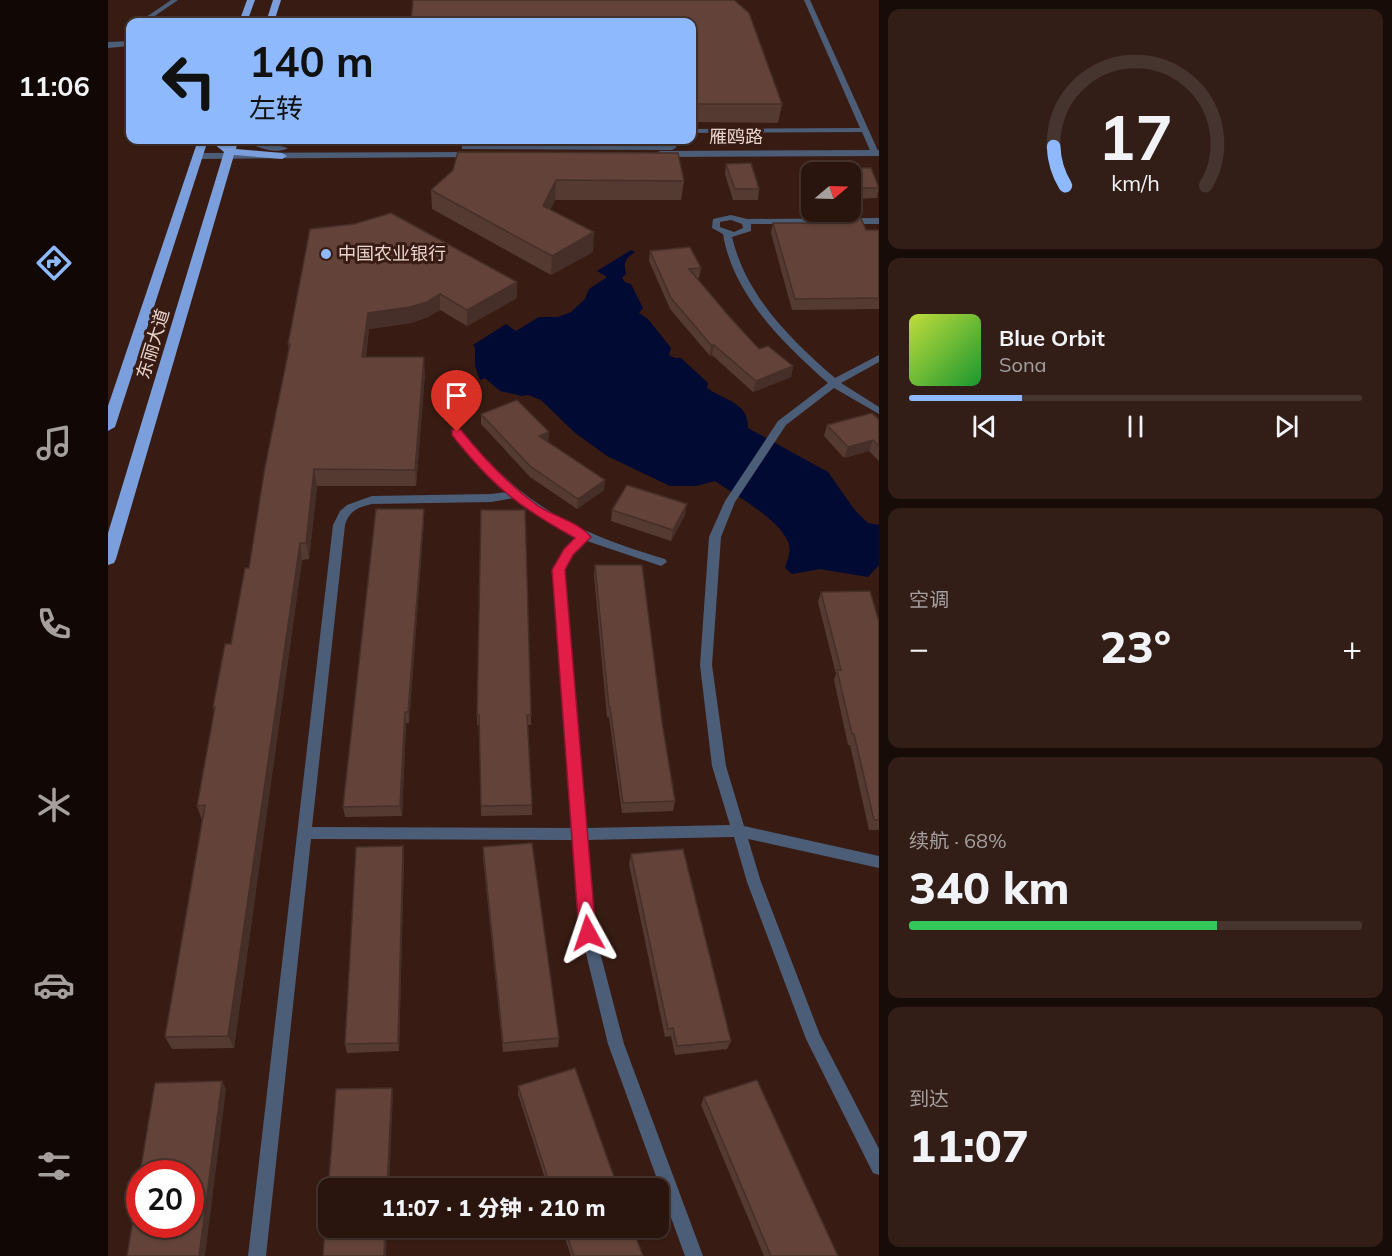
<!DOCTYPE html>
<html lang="zh">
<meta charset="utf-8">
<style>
:root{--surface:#2a150e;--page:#321e17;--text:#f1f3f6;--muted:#a59f9e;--line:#46342e;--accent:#8eb9fd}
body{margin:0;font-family:Mulish,"Noto Sans SC",sans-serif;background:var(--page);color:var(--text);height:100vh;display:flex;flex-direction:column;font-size:22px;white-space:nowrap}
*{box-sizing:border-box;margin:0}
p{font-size:20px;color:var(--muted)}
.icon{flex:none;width:33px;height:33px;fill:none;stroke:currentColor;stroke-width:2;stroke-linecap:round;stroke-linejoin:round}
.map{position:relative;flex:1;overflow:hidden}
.sheet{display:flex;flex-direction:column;gap:9px;padding:9px;background:#170c08;width:513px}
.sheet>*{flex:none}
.guide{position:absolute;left:18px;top:18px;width:570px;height:126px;border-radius:12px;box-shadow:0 2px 4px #0004,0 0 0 2px var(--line);background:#8eb9fd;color:#111;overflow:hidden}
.needle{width:39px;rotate:71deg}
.controls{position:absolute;left:693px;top:162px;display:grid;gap:12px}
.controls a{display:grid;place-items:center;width:60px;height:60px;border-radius:12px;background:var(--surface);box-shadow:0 2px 4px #0004,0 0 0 2px var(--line);font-size:30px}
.speed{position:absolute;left:18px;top:1160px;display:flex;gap:12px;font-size:30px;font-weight:700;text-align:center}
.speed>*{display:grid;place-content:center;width:78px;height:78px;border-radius:50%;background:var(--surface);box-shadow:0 2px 4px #0004,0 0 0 2px var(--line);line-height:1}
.speed .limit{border:9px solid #d22;background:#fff;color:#111}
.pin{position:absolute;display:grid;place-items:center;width:51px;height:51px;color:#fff;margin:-62px -26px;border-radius:50% 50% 50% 0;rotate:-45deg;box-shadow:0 0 6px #0007}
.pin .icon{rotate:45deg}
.me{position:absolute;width:66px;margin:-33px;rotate:355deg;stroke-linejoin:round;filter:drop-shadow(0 0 4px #0008)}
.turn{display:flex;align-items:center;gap:21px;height:126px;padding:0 24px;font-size:27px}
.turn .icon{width:78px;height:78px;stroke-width:2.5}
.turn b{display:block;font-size:42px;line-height:51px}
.big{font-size:45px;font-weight:800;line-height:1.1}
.sheet .tile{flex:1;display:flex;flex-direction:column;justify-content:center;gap:9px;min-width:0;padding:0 21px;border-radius:12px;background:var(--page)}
.sheet .dial{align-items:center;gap:0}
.dial svg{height:156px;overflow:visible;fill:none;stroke:var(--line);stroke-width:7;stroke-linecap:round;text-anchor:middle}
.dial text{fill:var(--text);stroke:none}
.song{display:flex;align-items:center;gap:18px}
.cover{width:72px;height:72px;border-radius:9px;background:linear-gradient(135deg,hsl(70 70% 55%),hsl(130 70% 35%))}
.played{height:6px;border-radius:3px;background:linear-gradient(90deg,var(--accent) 25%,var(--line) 25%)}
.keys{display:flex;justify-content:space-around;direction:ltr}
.heat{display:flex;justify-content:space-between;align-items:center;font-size:33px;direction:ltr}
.charge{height:9px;border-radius:4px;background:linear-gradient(90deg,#34c759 68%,var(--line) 0)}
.trip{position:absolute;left:210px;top:1178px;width:351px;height:60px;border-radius:12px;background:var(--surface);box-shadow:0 2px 4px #0004,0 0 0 2px var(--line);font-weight:800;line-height:60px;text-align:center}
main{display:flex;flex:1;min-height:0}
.menu{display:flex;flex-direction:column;width:108px;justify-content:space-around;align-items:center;background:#110806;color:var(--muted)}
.menu .icon{width:42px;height:42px}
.menu .selected{color:var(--accent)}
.menu b{font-size:27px;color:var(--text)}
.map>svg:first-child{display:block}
.water{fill:#000a33}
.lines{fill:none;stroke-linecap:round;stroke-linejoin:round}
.service{fill:#4c5d77;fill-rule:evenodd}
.tertiary{fill:#4c5d77;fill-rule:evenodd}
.trunk{fill:#7a9fdc;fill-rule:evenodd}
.wall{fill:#553a31}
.shaded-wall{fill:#452f28}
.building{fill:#634339;stroke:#452f28;stroke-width:1.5}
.route{fill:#e11d48;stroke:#92132f;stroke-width:1.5}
.poi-dot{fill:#8eb9fd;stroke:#381c13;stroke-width:2}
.labels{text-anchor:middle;stroke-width:6;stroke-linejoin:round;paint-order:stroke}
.far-street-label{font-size:18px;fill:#e9d5ce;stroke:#381c13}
.far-poi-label{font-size:18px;fill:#e9d5ce;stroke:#381c13;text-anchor:start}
</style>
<main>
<nav class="menu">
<b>11:06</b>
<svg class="icon selected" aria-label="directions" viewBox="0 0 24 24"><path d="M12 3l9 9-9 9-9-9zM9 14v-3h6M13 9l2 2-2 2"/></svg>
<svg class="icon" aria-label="music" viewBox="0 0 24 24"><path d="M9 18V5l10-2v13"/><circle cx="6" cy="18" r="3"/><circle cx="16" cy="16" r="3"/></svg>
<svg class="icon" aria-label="phone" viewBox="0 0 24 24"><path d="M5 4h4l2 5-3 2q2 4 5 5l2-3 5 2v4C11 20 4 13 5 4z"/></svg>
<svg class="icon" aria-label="climate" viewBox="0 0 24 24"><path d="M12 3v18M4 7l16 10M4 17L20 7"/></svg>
<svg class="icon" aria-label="car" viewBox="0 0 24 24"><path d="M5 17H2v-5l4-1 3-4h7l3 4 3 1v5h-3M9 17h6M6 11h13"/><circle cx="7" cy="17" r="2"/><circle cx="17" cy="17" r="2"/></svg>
<svg class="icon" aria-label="filters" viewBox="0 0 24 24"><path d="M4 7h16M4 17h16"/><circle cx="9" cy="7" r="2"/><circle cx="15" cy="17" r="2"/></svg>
</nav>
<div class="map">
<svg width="771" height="1256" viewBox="0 0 771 1256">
<rect width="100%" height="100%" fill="#381c13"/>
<!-- water -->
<path class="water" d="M523,250l4,2c-10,7 -12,10 -9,22l-4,4 3,4 6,2 12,24 -4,5 9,6 23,29 -2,7 6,3h6l27,25 -1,5c16,12 42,14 41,40l80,44 26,37 14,14 11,2v40l-11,12 -48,-8 -28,5 -7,-6c2,-8 6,-15 4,-23 -6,-24 -54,-50 -74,-64l-19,5h-26l-63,-30 -33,-24 -33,-32 -13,-5 -6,1 -22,-5 -15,-13 -5,2 -5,-14v-18l-2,-3 33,-21 10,7 23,-14h19l13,-5 14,-13 4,-10 18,-12 -10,-6z"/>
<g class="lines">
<!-- service -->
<g class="service">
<path d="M63,0h7l-32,22h-7z"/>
<path d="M696,0h6l69,153 -1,2h-6l-10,-23 -170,1v-4l168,-1z"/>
<path d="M623,215l16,4 132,-1v6h-128v7l-19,6c14,59 59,103 103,141l44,-23v7l-38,21 38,24v7l-45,-26 -48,37 -51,77 -14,35 -9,128 14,101 18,60 135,30v12l-131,-29 13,43 59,153 59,114v26l-6,-2 -67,-134 -59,-157 -13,-45 -147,3 8,93 29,111 79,212h-18l-77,-212 -27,-111 -8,-93 -262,-1 -45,417h-18l85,-731 7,-14 7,-6 25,-9 119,-2 16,-2 -31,-31 -23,-26 -1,-2 5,-3 4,1c64,75 110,100 204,128l2,3 -6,4 -74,-25 -15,14 -8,14 22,259 144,-3 -18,-59 -12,-101 9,-128 16,-36 53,-80 50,-38c-45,-40 -95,-88 -105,-149l-11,-6 1,-9zM623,220l11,4 1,4 -9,4 -14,-5v-5zM406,498l29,21 34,18 -13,12 -12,20 20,259 -260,-1 33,-302c4,-14 13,-18 27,-21l119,-2z"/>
</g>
<!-- tertiary -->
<g class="tertiary">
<path d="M22,41v5l-22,2v-6z"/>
<path d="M137,140h13l30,8c-10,7 -34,-1 -43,-8z"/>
<path d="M357,144h207l5,3 -5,3 -210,-1v-4z"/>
<path d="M771,150v6l-219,1 -5,-3 5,-3z"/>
<path d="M369,152l5,3 -2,2 -282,2 -5,-3 5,-3z"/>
</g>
<!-- trunk -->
<g class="trunk">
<path d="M139,0h8l-8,22h-8z"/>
<path d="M165,0h8l-7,22h-8z"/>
<path d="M90,140h10l-93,287 -7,4v-25z"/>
<path d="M101,140h10l7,5 2,-5h10l-2,9 46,4 5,3 -5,3 -48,-4 -118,404 -2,4 -6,2v-32l116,-381z"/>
</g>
</g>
<!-- wall -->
<g class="wall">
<path d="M584,22l90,82 -4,19 -86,-1z"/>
<path d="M618,164l33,25 -1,11h-25l-8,-26z"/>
<path d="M740,168l31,19 -2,11 -23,1 -4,-9v-18h-3z"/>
<path d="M345,170l231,11 -3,19h-126l-5,10 43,42 -42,23 -119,-66 -1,-19z"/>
<path d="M694,175h10v37h38v-21l6,15 -2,10 12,14h13v79l-87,1 -21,-77 2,-10h43l2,-7h-6l-12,-31z"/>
<path d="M202,229l207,69 -50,28 -27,-16 -12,7 -17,6 -42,6 -3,28 59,16 -9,113h-99l-8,73 -7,1 -68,488 -62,1 -7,-12 37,-217 -5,-14 17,-95 -1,-4 18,-63 18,-76 40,-219 -1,-5z"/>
<path d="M542,251l51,17 -2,10h-2l31,37 31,34 34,17 -2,11 -38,15 -41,-37 -2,1 -40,-47 -21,-48z"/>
<path d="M373,414l68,18 -1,10 56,48 -27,19 -47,-32 -49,-53z"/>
<path d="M771,420v41l-10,-10 -25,7 -20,-22 3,-11z"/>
<path d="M316,509v11l-15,203h-3l-4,93 -57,1 -2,-10z"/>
<path d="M504,510l73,5 -14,26 -60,-20z"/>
<path d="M487,565l67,157 13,79 -2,10 -51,2 -13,-96h-2l-13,-141z"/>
<path d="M713,592l58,30v208h-10l-19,-85h-2l-14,-65 2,-6 -18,-72z"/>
<path d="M369,715h54v10h-3l4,80v10l-51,1 -1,-91h-3z"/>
<path d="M295,846l1,10 -5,195 -52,2 -2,-9z"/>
<path d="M375,847l76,191 -1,9 -55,5 -20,-195z"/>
<path d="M523,854l100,187 -4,8 -52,6 -4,-19 -6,1 -36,-173z"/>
<path d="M410,1086l100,102h-70l-30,-94z"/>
<path d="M596,1097l134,159h-74l-63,-151z"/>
<path d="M453,1227h71l11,29h-72z"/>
</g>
<!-- shaded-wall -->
<g class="shaded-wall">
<path d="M448,180l-1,20 -12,25v-19z"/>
<path d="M486,232l-1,20 -42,23 1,-19z"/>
<path d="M409,282v16l-50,28v-16z"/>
<path d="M332,294v16l-12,7 -17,6 -42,6 -5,44 -2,-16 6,-44z"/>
<path d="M603,345h3l-2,10 -2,1z"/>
<path d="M316,357l1,16 -9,113 -1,-16z"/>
<path d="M685,366l-2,11 -38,15 3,-11z"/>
<path d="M441,432l-1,11 -9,-7z"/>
<path d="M765,440l-4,11 -25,7 4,-11z"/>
<path d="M206,469l3,17 -8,73 -3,-16z"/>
<path d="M497,480l-1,10 -27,19 1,-10z"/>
<path d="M579,504l-2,11 -14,26 2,-11z"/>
<path d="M316,509v11l-15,203 -1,-11z"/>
<path d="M192,543l2,17 -68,488 -6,-12z"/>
<path d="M297,712l1,11 -4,93 -2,-10z"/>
<path d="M295,846l1,10 -5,195 -1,-8z"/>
<path d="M114,1081l4,8 -21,167h-6z"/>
<path d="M284,1088l1,8 -4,92h-2z"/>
<path d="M277,1227h2l-1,29h-2z"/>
</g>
<!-- building -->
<g class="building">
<path d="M305,0h321l15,13 33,91h-90v-82h-281z"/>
<path d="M350,152l220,1 6,28 -128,-1 -13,26 51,26 -42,24 -121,-66 22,-20z"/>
<path d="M643,163l8,26h-24l-9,-25z"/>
<path d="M740,168h23l8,20h-23z"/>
<path d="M694,175h10v24z"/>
<path d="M742,191l6,15h-6z"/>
<path d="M283,213l126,69 -50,28 -27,-16 -13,8 -17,5 -42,6 -6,44h62l-9,113 -101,-1 -8,74h-6l-72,493 -63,1 40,-232 -8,1 18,-99h-2l12,-63h6l14,-76h4l16,-101 25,-123h-2l22,-115 44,-5z"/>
<path d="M710,216h42l6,14h13v68l-84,1 -22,-76h48z"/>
<path d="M582,247l11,21 -12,1 39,46 31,34 9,-3 25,20 -37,15 -42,-36h-3l-40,-47 -21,-47z"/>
<path d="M409,400l32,32 -10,4 66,44 -27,19 -48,-33 -49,-52z"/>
<path d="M764,413l7,7v26l-6,-6 -25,7 -21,-22z"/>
<path d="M519,485l60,19 -14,26 -61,-20z"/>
<path d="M268,509h48l-16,203h-3l-5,94 -57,1z"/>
<path d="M373,510h44l6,205h-4l5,90 -51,1 -2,-91h-2z"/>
<path d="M487,565h47l20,157 13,79 -52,2 -13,-96h-1z"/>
<path d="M762,591l9,31v198h-5l-20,-86h-2l-15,-64h4l-20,-78z"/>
<path d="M424,843l27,195 -56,5 -20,-196z"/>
<path d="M295,846l-5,197 -53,1 11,-197z"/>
<path d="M575,849l48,192 -54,5 -4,-18 -5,1 -37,-175z"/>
<path d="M467,1068l43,120h-67l-33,-102z"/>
<path d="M649,1080l81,176h-67l-67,-159z"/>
<path d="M114,1081l-23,175h-72l13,-77v45h50v-51h-50l15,-90z"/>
<path d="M284,1088l-5,100h-59v39h57l-1,29h-61l13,-167z"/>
<path d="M456,1227h68l11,29h-69z"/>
</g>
<!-- route -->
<path class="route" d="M349,429l4,1c23,29 47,54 77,76 15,10 41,16 53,31l-18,18 -8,15 31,363 -3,6 -5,2 -6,-2 -3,-6 -27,-363 12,-21 11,-11c-56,-31 -83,-52 -123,-103v-5z"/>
<!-- markers -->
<circle class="poi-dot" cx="218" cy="254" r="6"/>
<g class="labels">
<!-- far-street labels -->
<g class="far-street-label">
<text x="628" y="143">雁鸥路</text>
<text transform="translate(45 344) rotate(-73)" y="6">东丽大道</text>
</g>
<!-- far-poi labels -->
<g class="far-poi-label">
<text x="230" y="260">中国农业银行</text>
</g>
</g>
</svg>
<div class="controls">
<a><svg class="needle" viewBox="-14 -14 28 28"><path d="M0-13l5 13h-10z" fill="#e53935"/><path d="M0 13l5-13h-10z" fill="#a59f9e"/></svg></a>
</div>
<div class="speed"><div class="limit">20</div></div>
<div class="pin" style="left:349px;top:432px;background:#d93025"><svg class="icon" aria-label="arrive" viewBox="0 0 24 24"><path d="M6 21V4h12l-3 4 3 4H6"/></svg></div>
<svg class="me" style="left:480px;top:933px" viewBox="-20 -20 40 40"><path d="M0-17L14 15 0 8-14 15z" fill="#e11d48" stroke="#fff" stroke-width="4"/></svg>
<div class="trip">11:07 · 1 分钟 · 210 m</div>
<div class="guide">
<div class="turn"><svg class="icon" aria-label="left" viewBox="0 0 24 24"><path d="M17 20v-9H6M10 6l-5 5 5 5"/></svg><div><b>140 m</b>左转</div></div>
</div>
</div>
<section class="sheet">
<div class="tile dial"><svg viewBox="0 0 100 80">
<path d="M14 69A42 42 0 1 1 86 69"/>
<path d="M14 69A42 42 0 0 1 8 49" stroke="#8eb9fd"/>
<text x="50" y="56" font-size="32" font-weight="700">17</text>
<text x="50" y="72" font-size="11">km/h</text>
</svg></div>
<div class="tile">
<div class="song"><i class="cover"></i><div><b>Blue Orbit</b><p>Sona</p></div></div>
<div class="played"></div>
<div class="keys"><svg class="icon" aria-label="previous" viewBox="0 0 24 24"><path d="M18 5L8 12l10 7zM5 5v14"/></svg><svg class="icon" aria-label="pause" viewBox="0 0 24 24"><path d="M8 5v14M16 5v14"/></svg><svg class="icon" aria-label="next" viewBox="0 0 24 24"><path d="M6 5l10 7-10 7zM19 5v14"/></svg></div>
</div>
<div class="tile"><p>空调</p>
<div class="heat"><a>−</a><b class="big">23°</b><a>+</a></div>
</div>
<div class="tile"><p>续航 · 68%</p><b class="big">340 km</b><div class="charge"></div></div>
<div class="tile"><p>到达</p><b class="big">11:07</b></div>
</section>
</main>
